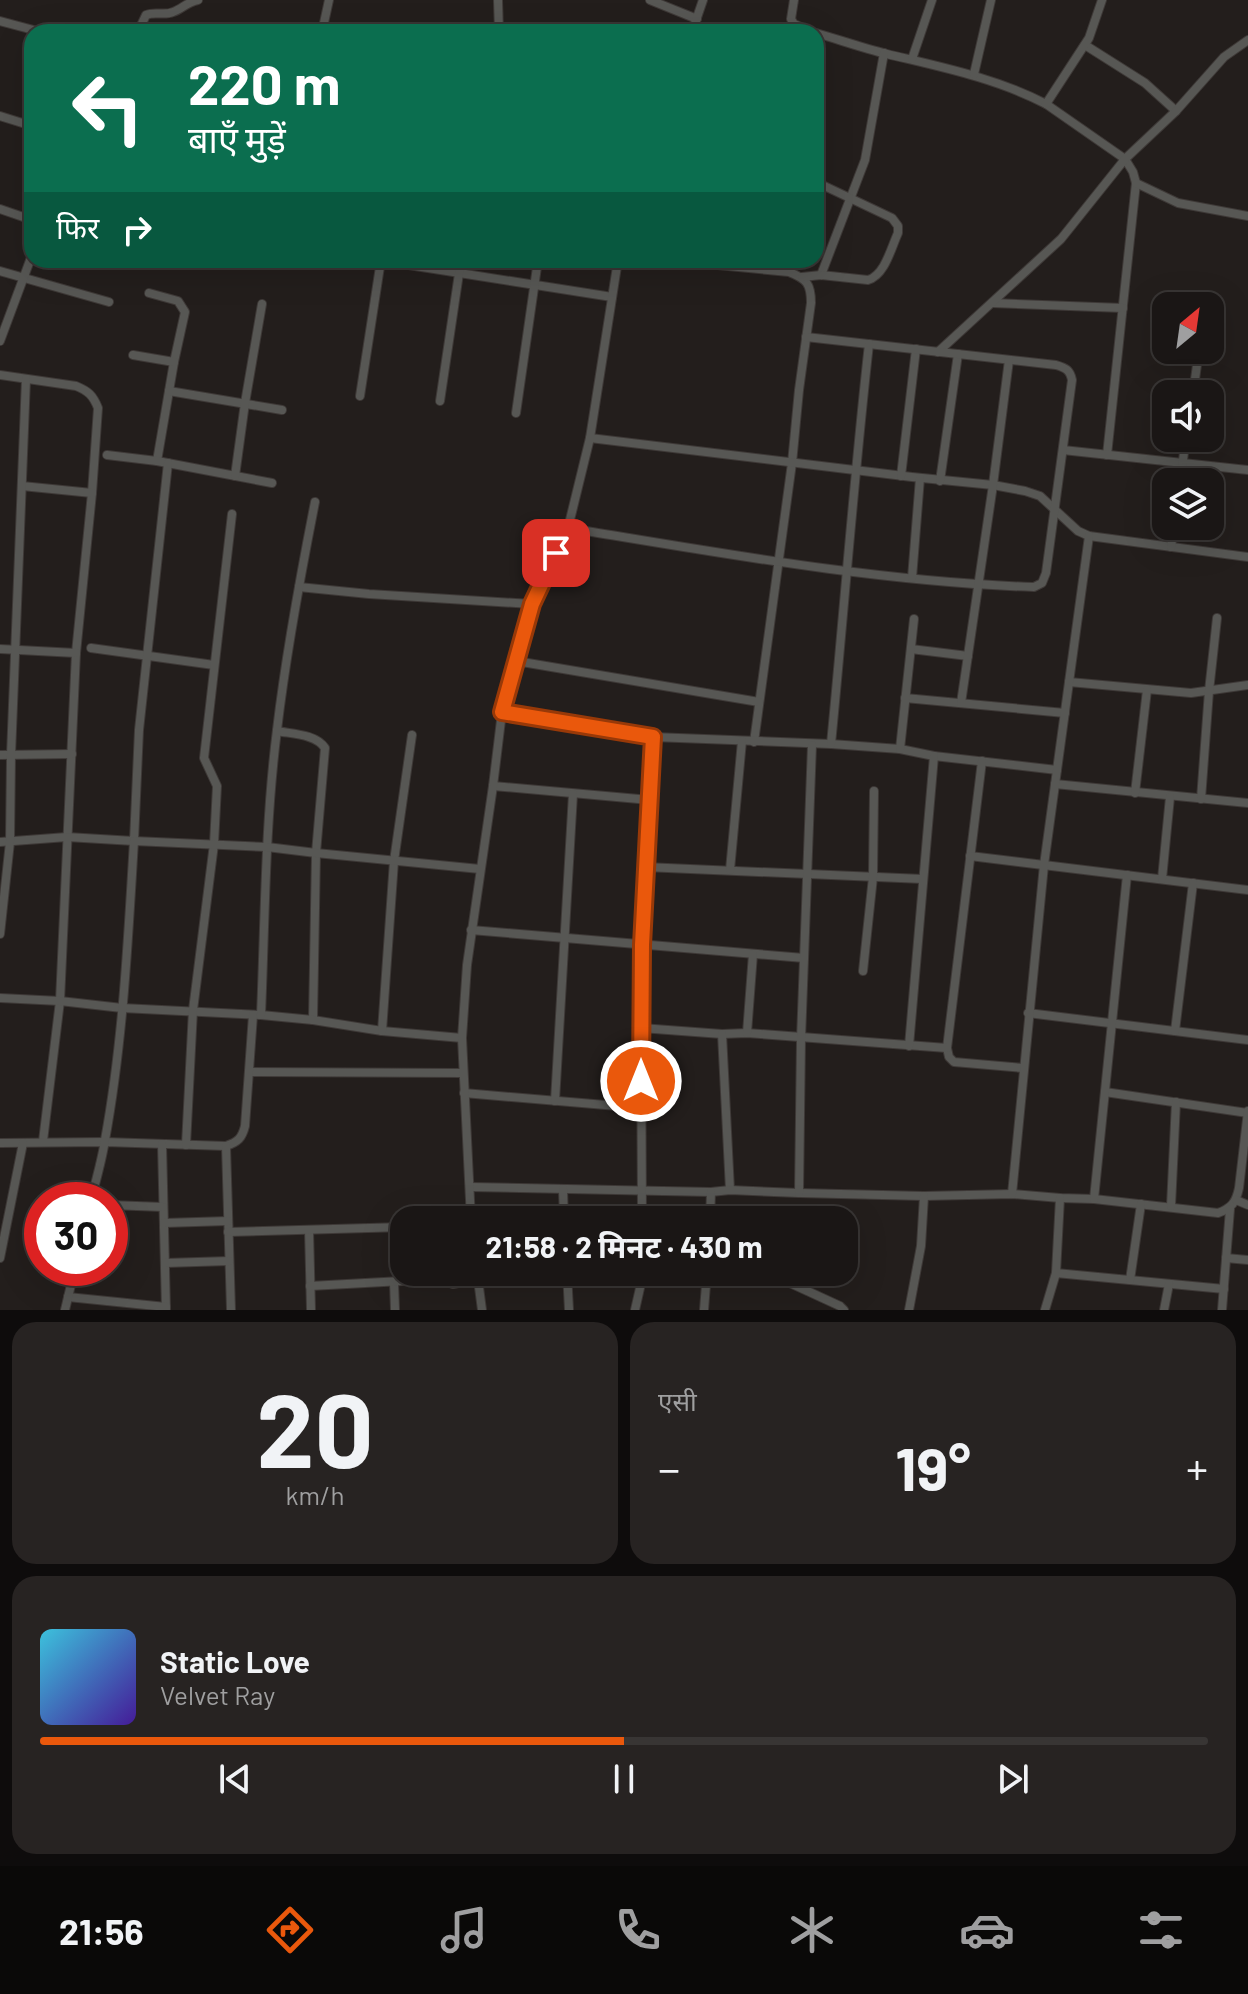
<!DOCTYPE html>
<html lang="hi">
<meta charset="utf-8">
<style>
:root{--surface:#1a1615;--page:#272322;--text:#f1f3f6;--muted:#9f9fa0;--line:#383534;--accent:#ea580c}
body{margin:0;font-family:Barlow,"Noto Sans Devanagari",sans-serif;background:var(--page);color:var(--text);height:100vh;display:flex;flex-direction:column;font-size:30px;white-space:nowrap}
*{box-sizing:border-box;margin:0}
p{font-size:26px;color:var(--muted)}
.icon{flex:none;width:44px;height:44px;fill:none;stroke:currentColor;stroke-width:2;stroke-linecap:round;stroke-linejoin:round}
.map{position:relative;height:1310px;overflow:hidden}
.drawer{display:flex;flex-direction:column;gap:12px;padding:12px;background:#0e0c0c;flex:1}
.drawer>*{flex:none}
.banner{position:absolute;left:24px;top:24px;width:800px;height:244px;border-radius:24px;box-shadow:0 8px 32px #0002,0 0 0 2px var(--line);background:#0b6e4f;color:#fff;overflow:hidden}
.needle{width:52px;rotate:29deg}
.buttons{position:absolute;left:1152px;top:292px;display:grid;gap:16px}
.buttons a{display:grid;place-items:center;width:72px;height:72px;border-radius:16px;background:var(--surface);box-shadow:0 8px 32px #0002,0 0 0 2px var(--line);font-size:40px}
.speed{position:absolute;left:24px;top:1182px;display:flex;gap:16px;font-size:40px;font-weight:700;text-align:center}
.speed>*{display:grid;place-content:center;width:104px;height:104px;border-radius:50%;background:var(--surface);box-shadow:0 8px 32px #0002,0 0 0 2px var(--line);line-height:1}
.speed .limit{border:12px solid #d22;background:#fff;color:#111}
.pin{position:absolute;display:grid;place-items:center;width:68px;height:68px;color:#fff;margin:-34px;border-radius:16px;box-shadow:0 4px 12px #0006}
.me{position:absolute;width:88px;margin:-44px;rotate:0deg;stroke-linejoin:round;filter:drop-shadow(0 0 6px #0008)}
.turn{display:flex;align-items:center;gap:28px;height:168px;padding:0 32px;font-size:36px}
.turn .icon{width:104px;height:104px;stroke-width:2.5}
.turn b{display:block;font-size:56px;line-height:68px}
.then{display:flex;align-items:center;height:76px;padding:0 32px;background:#0003;gap:16px;font-size:30px}
.big{font-size:60px;font-weight:700;line-height:1.1}
.drawer .widget{flex:1;display:flex;flex-direction:column;justify-content:center;gap:12px;min-width:0;padding:0 28px;border-radius:24px;background:var(--page)}
.drawer .dial{align-items:center;gap:0}
.dial b{font-size:104px;line-height:1}
.song{display:flex;align-items:center;gap:24px}
.cover{width:96px;height:96px;border-radius:12px;background:linear-gradient(135deg,hsl(190 70% 55%),hsl(260 70% 35%))}
.played{height:8px;border-radius:4px;background:linear-gradient(90deg,var(--accent) 50%,var(--line) 50%)}
.keys{display:flex;justify-content:space-around;direction:ltr}
.heat{display:flex;justify-content:space-between;align-items:center;font-size:44px;direction:ltr}
.drawer .tiles{flex:1;display:grid;gap:12px;grid-template-columns:1fr 1fr}
.widget:last-child{grid-column:span 2}
.trip{position:absolute;left:390px;top:1206px;width:468px;height:80px;border-radius:24px;background:var(--surface);box-shadow:0 8px 32px #0002,0 0 0 2px var(--line);font-weight:700;line-height:80px;text-align:center}
.tabs{display:flex;height:128px;justify-content:space-around;align-items:center;background:#0a0908;color:var(--muted)}
.tabs .icon{width:56px;height:56px}
.tabs .active{color:var(--accent)}
.tabs b{font-size:36px;color:var(--text)}
.map>svg:first-child{display:block}
.lines{fill:none;stroke-linecap:round;stroke-linejoin:round}
.street-casing{stroke:#3e3937;stroke-width:10}
.street{stroke:#575754;stroke-width:8}
.route-casing{stroke:#983908;stroke-width:20}
.route{stroke:#ea580c;stroke-width:14}
</style>
<div class="map">
<svg width="1248" height="1310" viewBox="0 0 1248 1310">
<rect width="100%" height="100%" fill="#231e1c"/>
<g class="lines">
<defs>
<g id="street">
<path d="M498,0l1,32"/>
<path d="M650,0l47,19"/>
<path d="M794,0l-3,19 3,5 19,8"/>
<path d="M0,21l41,11"/>
<path d="M138,32l8,-17c9,-4 18,1 27,-3 9,-3 14,-10 25,-12"/>
<path d="M322,32l7,-32"/>
<path d="M692,32l11,-32"/>
<path d="M816,33c24,7 47,15 71,21 54,13 109,24 159,50l79,55 8,13 3,11 -29,272"/>
<path d="M1085,45l60,38 31,28"/>
<path d="M912,59l20,-59"/>
<path d="M974,74l17,-74"/>
<path d="M1046,104l43,-66 13,-38"/>
<path d="M0,116l32,10"/>
<path d="M1136,183l42,20 70,13"/>
<path d="M0,209l32,11"/>
<path d="M377,260l235,37"/>
<path d="M666,260l123,12c18,7 22,12 22,31l-12,87 -7,73 -38,279"/>
<path d="M0,271l109,31"/>
<path d="M821,275l44,-115 19,-107"/>
<path d="M802,277l19,-2 47,5c17,-5 23,-32 30,-47v-7l-6,-8 -76,-36"/>
<path d="M149,293l29,8 7,11 -11,50 -17,99"/>
<path d="M992,303l131,5"/>
<path d="M0,341l32,-86"/>
<path d="M938,352l123,-113 64,-80 51,-48 48,-54 24,-17"/>
<path d="M133,355l41,7"/>
<path d="M0,375l76,11c12,5 17,9 22,22l-6,85 -16,160 -16,348 -17,140"/>
<path d="M169,391l113,19"/>
<path d="M1193,394l6,-44"/>
<path d="M360,396l21,-136"/>
<path d="M440,401l21,-141"/>
<path d="M516,413l22,-153"/>
<path d="M590,438l322,39 81,8 32,6 15,5 38,35 11,5 159,21"/>
<path d="M1063,450l185,20"/>
<path d="M107,455l50,6 115,22"/>
<path d="M235,476l10,-73 17,-99"/>
<path d="M901,476l15,-127"/>
<path d="M940,481l18,-127"/>
<path d="M1180,482l6,-44"/>
<path d="M22,486l70,7"/>
<path d="M568,528c153,25 311,54 466,59l8,-4 4,-10 26,-193c-2,-10 -6,-12 -16,-15l-250,-28"/>
<path d="M1171,547l3,-21"/>
<path d="M912,578l8,-100"/>
<path d="M299,587l70,7 163,10"/>
<path d="M91,648l123,17"/>
<path d="M0,649l76,4"/>
<path d="M911,649l57,7"/>
<path d="M516,661l243,41"/>
<path d="M1069,682l122,11 57,-8"/>
<path d="M905,698l160,15"/>
<path d="M961,703l32,-218 16,-125"/>
<path d="M502,712l151,25 178,7 69,5 34,7 123,14"/>
<path d="M277,731c15,3 39,3 48,17l-9,105 -3,167"/>
<path d="M831,744c13,-133 23,-267 38,-400"/>
<path d="M900,749l14,-130"/>
<path d="M0,755l72,-1"/>
<path d="M982,761l-35,287 2,9 5,5 69,6"/>
<path d="M1055,784l193,19"/>
<path d="M493,786l157,14"/>
<path d="M1135,793l12,-103"/>
<path d="M1201,799l8,-108 8,-73"/>
<path d="M0,842l67,-5 67,4 5,-111 29,-267"/>
<path d="M970,856l278,34"/>
<path d="M645,867l278,12"/>
<path d="M730,870l12,-129"/>
<path d="M1162,879l8,-82"/>
<path d="M471,930l333,28"/>
<path d="M0,934l10,-92 1,-87 15,-376"/>
<path d="M863,971l10,-94 1,-86"/>
<path d="M0,998l60,3 62,7 139,7 52,5 69,11 80,7"/>
<path d="M1028,1013l220,27"/>
<path d="M261,1015c4,-95 4,-191 16,-285 9,-76 23,-152 38,-228"/>
<path d="M641,1028l81,6 25,-1 200,15"/>
<path d="M382,1031l12,-170 18,-126"/>
<path d="M1175,1031l18,-148"/>
<path d="M747,1033l6,-79"/>
<path d="M722,1034l8,156"/>
<path d="M909,1046l25,-290"/>
<path d="M249,1072l214,1"/>
<path d="M1105,1092l143,21"/>
<path d="M464,1093l177,15"/>
<path d="M555,1101l18,-307"/>
<path d="M0,1143l105,-1 121,4c12,-4 16,-8 19,-20l8,-111"/>
<path d="M162,1144l4,166"/>
<path d="M186,1145l7,-135 21,-166 3,-58 -13,-28 28,-244"/>
<path d="M226,1146l5,164"/>
<path d="M470,1187l241,5 19,-2 69,3 125,3 88,-2 48,4 34,1 124,14c14,-5 18,-11 21,-25l9,-77"/>
<path d="M563,1189l1,31"/>
<path d="M799,1193l2,-154 11,-294"/>
<path d="M1012,1194l32,-329 45,-329"/>
<path d="M1094,1199l33,-324"/>
<path d="M91,1200c5,-20 11,-40 14,-60 18,-98 23,-200 29,-299l133,6 49,6 164,16"/>
<path d="M1236,1200l12,5"/>
<path d="M110,1205l53,2"/>
<path d="M1171,1206l5,-104"/>
<path d="M471,1220l-9,-182 5,-73 26,-179 9,-74 30,-108 36,-76 22,-90 28,-178"/>
<path d="M642,1220l-1,-192 1,-83 11,-208"/>
<path d="M710,1220l1,-28"/>
<path d="M164,1223l64,-2"/>
<path d="M309,1230l2,80"/>
<path d="M228,1232l176,-5"/>
<path d="M0,1258l23,-115"/>
<path d="M1226,1258l22,2"/>
<path d="M165,1263l64,-2"/>
<path d="M477,1272l5,38"/>
<path d="M567,1272l2,38"/>
<path d="M766,1272l74,34 4,4"/>
<path d="M1056,1273l168,16"/>
<path d="M1130,1280l11,-76"/>
<path d="M394,1282l1,28"/>
<path d="M310,1286l129,-7 14,5 25,-5"/>
<path d="M68,1297l98,10"/>
<path d="M65,1310l10,-42"/>
<path d="M635,1310l5,-22v-16"/>
<path d="M704,1310l3,-38"/>
<path d="M909,1310l12,-64 3,-50"/>
<path d="M1045,1310l11,-37 4,-75"/>
<path d="M1164,1310l5,-26"/>
<path d="M1222,1310l8,-101"/>
</g>
</defs>
<!-- street casing -->
<use href="#street" class="street-casing"/>
<!-- street -->
<use href="#street" class="street"/>
</g>
<g class="lines">
<defs>
<path id="route" d="M556,553l-24,51 -30,108 151,25 -11,208 -1,136"/>
</defs>
<!-- route casing -->
<use href="#route" class="route-casing"/>
<!-- route -->
<use href="#route" class="route"/>
</g>
</svg>
<div class="buttons">
<a><svg class="needle" viewBox="-14 -14 28 28"><path d="M0-13l5 13h-10z" fill="#e53935"/><path d="M0 13l5-13h-10z" fill="#9f9fa0"/></svg></a>
<a><svg class="icon" aria-label="sound" viewBox="0 0 24 24"><path d="M4 9h4l5-4v14l-5-4H4zM17 9q2 3 0 6"/></svg></a>
<a><svg class="icon" aria-label="layers" viewBox="0 0 24 24"><path d="M12 4l9 5-9 5-9-5zM3 14l9 5 9-5"/></svg></a>
</div>
<div class="speed"><div class="limit">30</div></div>
<div class="pin" style="left:556px;top:553px;background:#d93025"><svg class="icon" aria-label="arrive" viewBox="0 0 24 24"><path d="M6 21V4h12l-3 4 3 4H6"/></svg></div>
<svg class="me" style="left:641px;top:1081px" viewBox="-20 -20 40 40"><circle r="17" fill="#ea580c" stroke="#fff" stroke-width="3"/><path d="M0-11L8 9 0 5-8 9z" fill="#fff"/></svg>
<div class="trip">21:58 · 2 मिनट · 430 m</div>
<div class="banner">
<div class="turn"><svg class="icon" aria-label="left" viewBox="0 0 24 24"><path d="M17 20v-9H6M10 6l-5 5 5 5"/></svg><div><b>220 m</b>बाएँ मुड़ें</div></div>
<div class="then">फिर<svg class="icon" aria-label="right" viewBox="0 0 24 24"><path d="M7 20v-9h11M14 6l5 5-5 5"/></svg></div>
</div>
</div>
<section class="drawer">
<div class="tiles">
<div class="widget dial"><b>20</b><p>km/h</p></div>
<div class="widget"><p>एसी</p>
<div class="heat"><a>−</a><b class="big">19°</b><a>+</a></div>
</div>
<div class="widget">
<div class="song"><i class="cover"></i><div><b>Static Love</b><p>Velvet Ray</p></div></div>
<div class="played"></div>
<div class="keys"><svg class="icon" aria-label="previous" viewBox="0 0 24 24"><path d="M18 5L8 12l10 7zM5 5v14"/></svg><svg class="icon" aria-label="pause" viewBox="0 0 24 24"><path d="M8 5v14M16 5v14"/></svg><svg class="icon" aria-label="next" viewBox="0 0 24 24"><path d="M6 5l10 7-10 7zM19 5v14"/></svg></div>
</div>
</div>
</section>
<nav class="tabs">
<b>21:56</b>
<svg class="icon active" aria-label="directions" viewBox="0 0 24 24"><path d="M12 3l9 9-9 9-9-9zM9 14v-3h6M13 9l2 2-2 2"/></svg>
<svg class="icon" aria-label="music" viewBox="0 0 24 24"><path d="M9 18V5l10-2v13"/><circle cx="6" cy="18" r="3"/><circle cx="16" cy="16" r="3"/></svg>
<svg class="icon" aria-label="phone" viewBox="0 0 24 24"><path d="M5 4h4l2 5-3 2q2 4 5 5l2-3 5 2v4C11 20 4 13 5 4z"/></svg>
<svg class="icon" aria-label="climate" viewBox="0 0 24 24"><path d="M12 3v18M4 7l16 10M4 17L20 7"/></svg>
<svg class="icon" aria-label="car" viewBox="0 0 24 24"><path d="M5 17H2v-5l4-1 3-4h7l3 4 3 1v5h-3M9 17h6M6 11h13"/><circle cx="7" cy="17" r="2"/><circle cx="17" cy="17" r="2"/></svg>
<svg class="icon" aria-label="filters" viewBox="0 0 24 24"><path d="M4 7h16M4 17h16"/><circle cx="9" cy="7" r="2"/><circle cx="15" cy="17" r="2"/></svg>
</nav>
